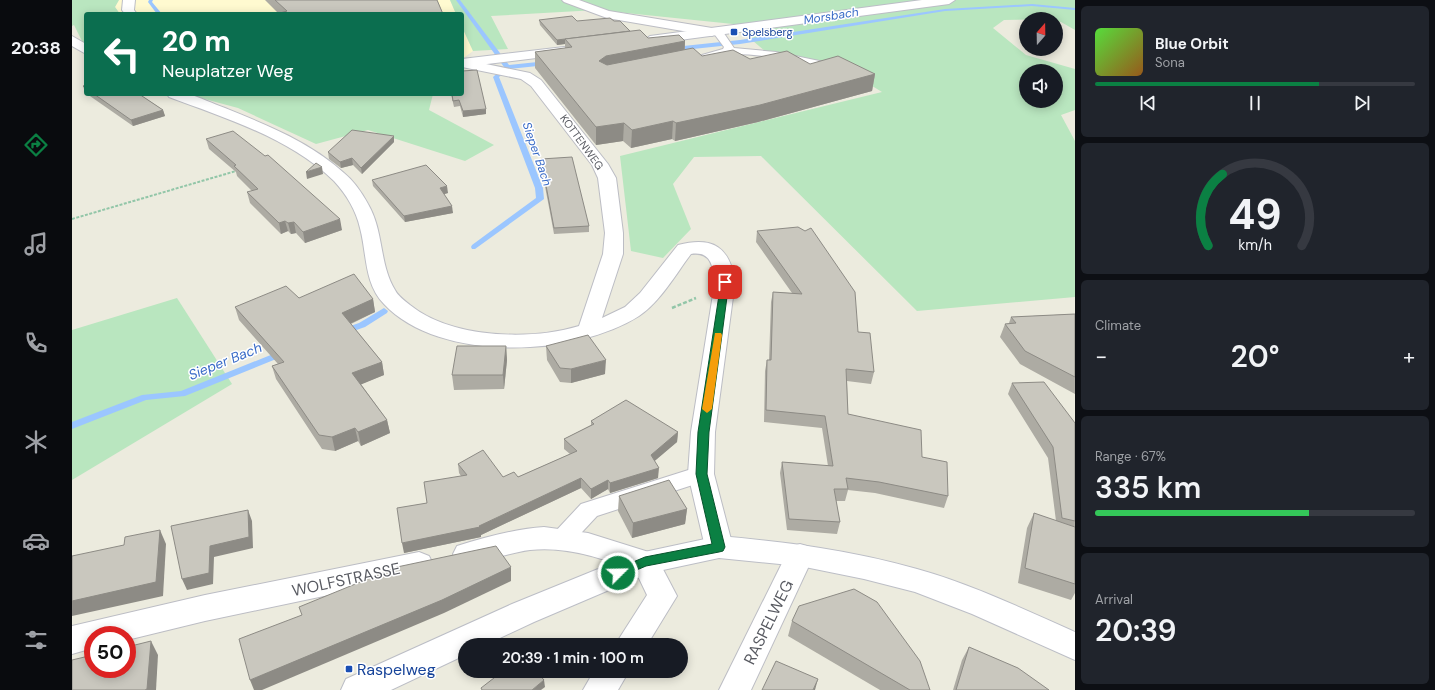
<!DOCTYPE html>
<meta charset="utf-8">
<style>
:root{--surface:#171b24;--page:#20242c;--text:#f1f3f6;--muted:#9ea1a6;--line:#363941;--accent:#0b8043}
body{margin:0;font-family:"DM Sans",sans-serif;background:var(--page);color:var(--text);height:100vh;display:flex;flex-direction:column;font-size:15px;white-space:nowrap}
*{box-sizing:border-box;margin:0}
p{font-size:13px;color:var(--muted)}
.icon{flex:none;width:22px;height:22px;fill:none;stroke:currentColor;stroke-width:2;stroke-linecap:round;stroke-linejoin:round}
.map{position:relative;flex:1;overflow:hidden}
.side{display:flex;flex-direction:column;gap:6px;padding:6px;background:#0d0f14;width:360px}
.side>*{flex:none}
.banner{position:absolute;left:12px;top:12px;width:380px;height:84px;border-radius:4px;box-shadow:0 2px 10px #0003;background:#0b6e4f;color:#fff;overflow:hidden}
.needle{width:26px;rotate:20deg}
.tools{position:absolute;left:947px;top:12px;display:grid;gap:8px}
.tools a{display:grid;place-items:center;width:44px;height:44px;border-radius:50%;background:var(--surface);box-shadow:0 2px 10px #0003;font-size:20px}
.speed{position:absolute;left:12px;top:626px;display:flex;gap:8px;font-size:20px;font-weight:700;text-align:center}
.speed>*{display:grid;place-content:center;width:52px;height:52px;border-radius:50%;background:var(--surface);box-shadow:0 2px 10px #0003;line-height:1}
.speed .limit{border:6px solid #d22;background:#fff;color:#111}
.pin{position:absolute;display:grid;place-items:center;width:34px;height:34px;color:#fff;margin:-17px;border-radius:8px;box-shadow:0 2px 6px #0006}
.me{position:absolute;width:44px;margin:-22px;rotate:67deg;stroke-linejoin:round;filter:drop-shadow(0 0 3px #0008)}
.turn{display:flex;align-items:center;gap:14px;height:84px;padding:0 12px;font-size:18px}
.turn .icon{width:52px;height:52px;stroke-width:2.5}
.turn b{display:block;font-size:28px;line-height:34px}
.big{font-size:30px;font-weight:600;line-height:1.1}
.side .widget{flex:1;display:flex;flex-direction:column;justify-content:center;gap:6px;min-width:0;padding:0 14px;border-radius:6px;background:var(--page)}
.side .dial{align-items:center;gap:0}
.dial svg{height:104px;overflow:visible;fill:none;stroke:var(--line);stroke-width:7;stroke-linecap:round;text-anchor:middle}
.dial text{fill:var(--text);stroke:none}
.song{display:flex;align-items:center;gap:12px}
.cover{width:48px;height:48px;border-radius:6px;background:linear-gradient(135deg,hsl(110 70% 55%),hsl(30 70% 35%))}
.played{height:4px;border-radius:2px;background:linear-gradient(90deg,var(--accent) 70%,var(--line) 70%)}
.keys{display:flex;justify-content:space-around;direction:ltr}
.heat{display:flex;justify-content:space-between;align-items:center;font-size:22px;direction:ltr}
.charge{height:6px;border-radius:3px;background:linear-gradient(90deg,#34c759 67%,var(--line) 0)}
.trip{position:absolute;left:386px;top:638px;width:230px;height:40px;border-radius:20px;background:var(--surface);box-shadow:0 2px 10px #0003;font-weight:600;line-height:40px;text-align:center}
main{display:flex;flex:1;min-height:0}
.tab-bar{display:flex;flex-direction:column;width:72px;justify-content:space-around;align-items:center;background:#090b0e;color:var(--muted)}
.tab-bar .icon{width:28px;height:28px}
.tab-bar .on{color:var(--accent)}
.tab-bar b{font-size:18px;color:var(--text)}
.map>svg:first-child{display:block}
.commercial{fill:#fffad0}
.green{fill:#b9e6bf;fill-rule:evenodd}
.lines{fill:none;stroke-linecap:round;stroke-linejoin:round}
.stream{fill:#9bc6ff;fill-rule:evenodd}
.service-casing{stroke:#bcbdc4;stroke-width:2}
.minor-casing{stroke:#bcbdc4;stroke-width:2}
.secondary-casing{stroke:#bcbec6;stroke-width:2}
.path-far1{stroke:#92c6a8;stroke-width:2;stroke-dasharray:3 1.5;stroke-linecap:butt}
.path{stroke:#92c6a8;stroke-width:2.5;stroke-dasharray:4 2;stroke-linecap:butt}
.service{fill:#fff;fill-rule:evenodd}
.minor{fill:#fff;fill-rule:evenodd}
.secondary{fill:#fff;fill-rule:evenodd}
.wall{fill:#adaba3}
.shaded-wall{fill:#8d8b85}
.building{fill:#c9c7be;stroke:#8d8b85}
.route{fill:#0b8043;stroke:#07532c}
.slow{fill:#f59e0b}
.transit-dot{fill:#1a4fb4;stroke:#fff;stroke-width:1.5}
.labels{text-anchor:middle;stroke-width:3;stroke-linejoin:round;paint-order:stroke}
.far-transit-label{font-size:11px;fill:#164399;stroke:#fff;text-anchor:start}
.far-street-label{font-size:11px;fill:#585a61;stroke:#fff}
.far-water-label{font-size:12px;font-style:italic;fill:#396bc7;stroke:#fff}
.water-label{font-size:14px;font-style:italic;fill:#396bc7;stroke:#fff}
.near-street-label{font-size:16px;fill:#585a61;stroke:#fff}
.near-transit-label{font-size:16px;fill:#164399;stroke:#fff;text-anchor:start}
</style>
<main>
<nav class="tab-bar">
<b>20:38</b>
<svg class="icon on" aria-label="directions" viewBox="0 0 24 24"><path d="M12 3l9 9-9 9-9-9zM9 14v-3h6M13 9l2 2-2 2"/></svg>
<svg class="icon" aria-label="music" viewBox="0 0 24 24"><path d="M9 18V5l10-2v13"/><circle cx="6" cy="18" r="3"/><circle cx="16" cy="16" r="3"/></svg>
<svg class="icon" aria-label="phone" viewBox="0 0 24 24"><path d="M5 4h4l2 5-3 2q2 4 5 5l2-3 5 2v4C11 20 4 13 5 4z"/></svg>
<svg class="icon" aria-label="climate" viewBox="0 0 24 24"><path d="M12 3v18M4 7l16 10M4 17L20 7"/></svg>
<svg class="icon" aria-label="car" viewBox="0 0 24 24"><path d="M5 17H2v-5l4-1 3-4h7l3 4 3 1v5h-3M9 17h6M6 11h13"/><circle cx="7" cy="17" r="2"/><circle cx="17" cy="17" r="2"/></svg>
<svg class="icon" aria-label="filters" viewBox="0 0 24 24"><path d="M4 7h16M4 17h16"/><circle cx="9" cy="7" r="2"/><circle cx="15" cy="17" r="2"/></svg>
</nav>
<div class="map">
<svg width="1003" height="690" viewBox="0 0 1003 690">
<rect width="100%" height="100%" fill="#ecebde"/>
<!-- commercial -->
<g class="commercial">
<path d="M47,0h331l6,14h-336l-5,-7z"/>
<path d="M390,27l11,24 -11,8z"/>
</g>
<!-- green -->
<g class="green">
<path d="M0,0h47l-4,7 5,7h-34v35l-12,-24 -2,1z"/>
<path d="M378,0h625v30l-14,-8 -5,-1v-2l-52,1 -11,8 33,27 49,14v41l-14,5 14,26v156l-158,14 -156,-155 -67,1 -21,27 18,45 -28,29 -32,-7 -11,-95 262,-64 -18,-11 -99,-30 -32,-27 -136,-14 -106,6 17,33 -35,2 -11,-24v-13h-6zM954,71h30v30h-30z"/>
<path d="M114,94h247l-4,16 65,35 -29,16 -97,-31 -52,14 -78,-36z"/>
<path d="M105,298l55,86 -160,96v-150z"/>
</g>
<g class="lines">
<!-- stream -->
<g class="stream">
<path d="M77,0h4l-1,2 10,12h-5l-9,-12z"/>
<path d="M384,0h4l49,65 38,-4 3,2 -3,2 -38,4 -10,8 44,111 1,11 -69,50h-3l-1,-2 1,-2 64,-47 -1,-10 -42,-111 11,-10z"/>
<path d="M960,4l43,4v2l-43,-4 -87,5 -205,33 -66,7 -3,-2 3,-2 66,-7 205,-31z"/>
<path d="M312,308l4,3 -1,2 -22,14 -23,8 -4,-3 1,-2 20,-7z"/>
<path d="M211,350l3,1 2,2 -2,2 -101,41 -39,4 -74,29v-7l70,-27 39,-4z"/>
</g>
<defs>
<g id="service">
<path d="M645,28l4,1 13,19 42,4 58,12 6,3 -6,3c-34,-7 -70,-17 -105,-16 -9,1 -18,8 -27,5l-1,-2 1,-2 21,-6 1,-2 -12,-16z"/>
<path d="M629,466l7,2 4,6 -4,6 -111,36 -28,30 -8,3 -8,-3 -3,-6 3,-6 28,-30z"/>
</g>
<g id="minor">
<path d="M490,0h17l30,11 103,17 6,4 -6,4 -105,-18 -43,-16z"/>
<path d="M0,36l14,8v10l-14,-8z"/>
<path d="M390,59l68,14 11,7 67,84 8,14 7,55v21l-21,64 23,-11 15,-14 38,-48c35,-9 52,2 57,37l-20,150 -1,42 19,73 -4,8 -10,3 -10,-3 -4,-8 -17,-73 3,-42 24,-150c-2,-16 -4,-31 -24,-28 -16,21 -30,47 -52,62 -64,41 -200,47 -255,-12 -20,-20 -17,-50 -24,-76 -4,-18 -14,-34 -26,-47 -44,-43 -109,-63 -165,-84l-2,-3c6,0 14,-1 21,0 12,3 25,10 37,14 42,17 85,34 119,65 10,8 18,20 24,31 16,27 11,60 27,86 3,6 9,10 15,15 41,33 119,36 169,21l24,-72 2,-21 -7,-55 -6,-13 -61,-79 -10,-7 -59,-12z"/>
<path d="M472,527l44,6 67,21 22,42 -30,49h-32l32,-50 -12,-25c-34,-12 -69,-24 -105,-20 -22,3 -42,11 -63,15l-10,-3 -4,-8 4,-8c28,-9 58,-17 87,-19z"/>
<path d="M728,544l10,3 4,8 -63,135h-32l71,-143z"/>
<path d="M347,552l10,4 4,8 -4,8 -10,4 -214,45 -78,19v-5h-34v13l-21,6v-28l133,-31z"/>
<path d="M522,671h35l-11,19h-35z"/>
</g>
<g id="secondary">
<path d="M51,0h12l-1,10 3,4h-12l-3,-4z"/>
<path d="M850,0h33l-6,4 -299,40 -6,-4 6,-4z"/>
<path d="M492,47l5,1 2,3 -2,3 -107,13v-8z"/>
<path d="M647,536c68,6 132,14 198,33 54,15 106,40 158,63v28l-103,-46 -57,-22 -51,-13 -64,-13 -81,-8 -70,15 -115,49 -49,23h-20v10l-74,35h-50l5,-11 166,-75 123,-50z"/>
</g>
</defs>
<!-- service casing -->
<use href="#service" class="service-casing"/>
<!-- minor casing -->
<use href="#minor" class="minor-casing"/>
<!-- secondary casing -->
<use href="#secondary" class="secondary-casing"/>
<!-- path-far1 -->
<path class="path-far1" d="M0,219l164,-48"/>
<!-- path -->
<path class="path" d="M600,308l24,-10"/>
<!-- service -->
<use href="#service" class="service"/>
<!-- minor -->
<use href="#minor" class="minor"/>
<!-- secondary -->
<use href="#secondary" class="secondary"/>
</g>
<!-- wall -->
<g class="wall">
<path d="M193,0h172l6,14h-164z"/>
<path d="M467,20l38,1h37l16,10 18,7 37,3v8l17,7 108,8 65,10 -3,17 -114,31 -83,19 -3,-2 -41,9 -8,-7 -27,4 -61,-77v-16l30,-4v-4l-8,1 -17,-20z"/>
<path d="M14,85v8l-1,-1 -2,-6z"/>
<path d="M15,94h52l24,16 2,6 -32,10z"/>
<path d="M379,94h11l24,20 -23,3 -3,-11 -6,1z"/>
<path d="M134,139l136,91 -37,13 -9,-10 -5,1 -3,-3 -7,3 -31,-31 -3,-11 5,-1 -15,-15 -1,-4 -27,-23z"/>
<path d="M322,142l-32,32 -9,-9 -12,3 -12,-9 -1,-7z"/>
<path d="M469,159l48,67v6l-35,2 -13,-69z"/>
<path d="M300,180l76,13 -4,1 9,19 -48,9 -32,-36z"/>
<path d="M685,231l101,101 16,40 -3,12 -24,-3 1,33 74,43 26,39 -4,12 -69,-15 -27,-3 -3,11h-9l4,21 -3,12 -50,-4 -7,-57 2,-11 46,4 -6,-38 -58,-6 1,-51 2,-11h2l2,-58 2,-10 19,1 -36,-51z"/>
<path d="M227,298l74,1 2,13 -24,12 31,38 2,13 -23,9 26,36 3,13 -29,13 -3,-5 -23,10 -13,-2 -46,-70 -4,-13 6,-2 -39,-44 -4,-13z"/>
<path d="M1003,314v80l-55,-30 -20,-27 5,-13 4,-1 2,-6z"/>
<path d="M434,346l1,14 -3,29 -50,1 -2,-15z"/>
<path d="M474,346l59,28 -34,9 -11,-1 -13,-22z"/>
<path d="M940,383l63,40v170l-4,7 -53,-17 9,-55 7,-15 22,8 -8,-63 -40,-64z"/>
<path d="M519,421l87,11 -1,10 -23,19 4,17 -48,15 -2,-4 -17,10 -10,-11 -100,47v2l-77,16 23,-50 34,-27 -2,-3 -1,-9 45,13h15l52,-23 -6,-5v-10l27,-14z"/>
<path d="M547,496l68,13 -2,15 -53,14 -14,-27z"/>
<path d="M720,621l138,69h-50l-92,-54z"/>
<path d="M897,647l80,43h-96l9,-30z"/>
</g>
<!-- shaded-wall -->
<g class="shaded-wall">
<path d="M558,31v5l-65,3v5l-8,1v-5z"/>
<path d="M613,41l-1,15 -85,22v-17l7,-5z"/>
<path d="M803,74l-3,17 -114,31 -83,19 1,-18z"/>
<path d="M414,109v5l-23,3v-6z"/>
<path d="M91,110l2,6 -32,10 -2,-6z"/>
<path d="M601,121l-1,18 -41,9 1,-18z"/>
<path d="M552,123l-1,18 -27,4v-18z"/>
<path d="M322,136v6l-32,32 -1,-6z"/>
<path d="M280,158l1,7 -12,3 -1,-6z"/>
<path d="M250,167l1,7 -16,5 -1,-7z"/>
<path d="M375,186l1,7 -7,2 -1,-7z"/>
<path d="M380,206l1,7 -48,9 -1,-6z"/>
<path d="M268,219l2,11 -37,13 -2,-11z"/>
<path d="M213,221l3,10 -7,3 -2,-11z"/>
<path d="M222,222l2,11 -5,1 -3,-11z"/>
<path d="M301,299l2,13 -30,14 -3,-13z"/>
<path d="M434,346l1,14 -3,29 -1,-14z"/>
<path d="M534,360l-1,14 -34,9v-14z"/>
<path d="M310,362l2,13 -29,12 -3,-14z"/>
<path d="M315,420l3,13 -29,13 -3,-14z"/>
<path d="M283,428l3,13 -23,10 -3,-14z"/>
<path d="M606,432l-1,10 -27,23 1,-10z"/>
<path d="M587,468l-1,10 -48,15v-10z"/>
<path d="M509,478v10l-100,47v2l-77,16 -2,-10 77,-17z"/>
<path d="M536,480v9l-17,10v-10z"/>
<path d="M615,509l-2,15 -53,14 1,-15z"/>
<path d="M176,510l4,11 1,27 -39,9 -1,27 -26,6 -5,-11 28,-33z"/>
<path d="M88,530l6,14 -3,52 -91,20v-15z"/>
<path d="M439,567v14l-67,32 -182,77h-8l-4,-10z"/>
<path d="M79,641l7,14 -2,35h-11z"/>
<path d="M746,679l-3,11h-2z"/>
<path d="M472,680l1,7 -4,3h-9z"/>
</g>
<!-- building -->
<g class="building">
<path d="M203,0h162l6,14h-162l-1,-1 7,-2z"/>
<path d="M500,16l5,5 33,-3 4,3h6l10,10 -73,9 -18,-20z"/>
<path d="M568,30l8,8 31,-3 6,6 -79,15 -7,5 8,4 86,-17 9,8 31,-6 17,9 37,-8 23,13 28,-8 37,18 -115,31 -84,18 -3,-2 -41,9 -8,-7 -28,4 -61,-75 37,-5 -7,-8z"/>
<path d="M405,70l9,39 -23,2 -4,-11 -6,1 -1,-7h10v-23z"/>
<path d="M14,85v4l-3,-3z"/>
<path d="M22,94h45l24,16 -32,10z"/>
<path d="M280,130l42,6 -33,32 -9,-10 -12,4 -12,-10z"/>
<path d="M161,131l32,25 3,-1 72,64 -37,13 -9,-10 -6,1 -3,-2 -6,2 -32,-31 11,-3 -24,-23 2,-1 -30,-26z"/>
<path d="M500,157l17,69 -35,2 -13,-69z"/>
<path d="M244,163l6,4 -16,5z"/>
<path d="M354,165l21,21 -7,2 12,18 -48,10 -32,-36z"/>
<path d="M726,227l7,4 6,-3 44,64 3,40 12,1 4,39 -28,-3 2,45 73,16 1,27 25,5 1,34 -69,-14 -33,-4 2,11h-14l6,33 -51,-3 -7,-57 51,4 -8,-50 -59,-6 1,-50h4l2,-68 29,2 -45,-63z"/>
<path d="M282,274l19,25 -31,14 40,49 -30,11 35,47 -29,12 -3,-4 -23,9 -13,-2 -47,-69 12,-4 -49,-55 51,-21 13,12z"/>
<path d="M1003,314v63l-50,-26 -20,-27 11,-1 -5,-6z"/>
<path d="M516,335l18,25 -35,9 -11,-1 -14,-22z"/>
<path d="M385,346h49l-3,29h-51z"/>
<path d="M972,382l31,41v98l-13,-3 -9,-71 -41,-64z"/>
<path d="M554,400l52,32 -27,23 8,13 -49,15 -2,-3 -17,9 -10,-11 -102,48 1,1 -78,16 -5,-35 30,-5 -3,-21 43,-7 -9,-11 25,-14 20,27 11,-5 4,5 59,-26 -13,-12 30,-15 -3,-3z"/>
<path d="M597,480l18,29 -54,14 -14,-27z"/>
<path d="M176,510l1,27 -39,9 -1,27 -27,6 -11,-53z"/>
<path d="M962,513l41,14v57l-50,-16z"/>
<path d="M88,530l-4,52 -84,19v-45l52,-11 1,-8z"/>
<path d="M424,546l15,21 -69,33 -192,80 -11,-41 63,-24 -3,-8 98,-40z"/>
<path d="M782,589l23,13 43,59 10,29h-20l-118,-69 7,-15z"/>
<path d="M79,641l-4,48 -2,1h-73v-30l21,-5v14h34v-22z"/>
<path d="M897,647l49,21 31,22h-93z"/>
<path d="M704,661l42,18 -5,11h-51z"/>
<path d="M431,671h33l8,9 -12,10h-50l-1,-2z"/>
</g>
<!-- route -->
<path class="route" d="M653,280l4,2 -20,150 -2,42 18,73 -2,4 -4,1 -73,14 -28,12 -4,-1 -2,-4 2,-3 31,-13 67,-13 -16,-70 2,-42 23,-150z"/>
<!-- slow -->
<path class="slow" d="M643,333h6l1,2 -10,74 -5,4 -5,-4z"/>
<!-- markers -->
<g class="transit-dot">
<rect x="658" y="28" width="8" height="8" rx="2"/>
<rect x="273" y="665" width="8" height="8" rx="2"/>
</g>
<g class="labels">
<!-- far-transit labels -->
<g class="far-transit-label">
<text x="670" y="36">Spelsberg</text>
</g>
<!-- far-street labels -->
<g class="far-street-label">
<text transform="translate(510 142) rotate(54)" y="4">KOTTENWEG</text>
</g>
<!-- far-water labels -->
<g class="far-water-label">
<text transform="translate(759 16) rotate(-9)" y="4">Morsbach</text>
<text transform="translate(465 154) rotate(71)" y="4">Sieper Bach</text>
</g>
<!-- water labels -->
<g class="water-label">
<text transform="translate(153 361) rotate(-22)" y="5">Sieper Bach</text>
</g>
<!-- near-street labels -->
<g class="near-street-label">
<text transform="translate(274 579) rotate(-12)" y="6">WOLFSTRASSE</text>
<text transform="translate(696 622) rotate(-64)" y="6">RASPELWEG</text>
</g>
<!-- near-transit labels -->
<g class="near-transit-label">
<text x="285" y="675">Raspelweg</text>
</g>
</g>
</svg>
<div class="tools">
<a><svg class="needle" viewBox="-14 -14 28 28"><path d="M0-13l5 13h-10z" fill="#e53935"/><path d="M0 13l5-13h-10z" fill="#9ea1a6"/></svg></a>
<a><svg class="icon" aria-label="sound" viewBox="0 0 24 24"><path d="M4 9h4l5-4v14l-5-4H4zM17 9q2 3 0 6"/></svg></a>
</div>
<div class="speed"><div class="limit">50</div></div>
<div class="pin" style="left:653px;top:282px;background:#d93025"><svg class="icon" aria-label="arrive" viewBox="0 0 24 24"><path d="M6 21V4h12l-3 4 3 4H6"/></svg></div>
<svg class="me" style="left:546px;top:573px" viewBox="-20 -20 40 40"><circle r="17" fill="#0b8043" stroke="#fff" stroke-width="3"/><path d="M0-11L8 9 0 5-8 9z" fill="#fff"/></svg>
<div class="trip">20:39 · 1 min · 100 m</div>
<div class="banner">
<div class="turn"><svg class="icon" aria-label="left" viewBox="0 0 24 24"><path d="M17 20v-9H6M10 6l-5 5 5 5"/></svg><div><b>20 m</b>Neuplatzer Weg</div></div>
</div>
</div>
<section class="side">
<div class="widget">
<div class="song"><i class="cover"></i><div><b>Blue Orbit</b><p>Sona</p></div></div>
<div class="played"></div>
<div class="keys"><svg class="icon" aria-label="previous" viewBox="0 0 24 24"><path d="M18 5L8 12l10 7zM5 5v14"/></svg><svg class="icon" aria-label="pause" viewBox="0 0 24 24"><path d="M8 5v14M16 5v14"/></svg><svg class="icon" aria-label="next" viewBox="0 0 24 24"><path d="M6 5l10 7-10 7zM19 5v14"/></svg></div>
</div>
<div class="widget dial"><svg viewBox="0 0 100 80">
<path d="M14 69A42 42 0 1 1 86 69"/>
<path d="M14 69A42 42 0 0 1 25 14" stroke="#0b8043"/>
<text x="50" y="56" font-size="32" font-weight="700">49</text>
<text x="50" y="72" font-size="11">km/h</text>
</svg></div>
<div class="widget"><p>Climate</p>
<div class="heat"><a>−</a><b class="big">20°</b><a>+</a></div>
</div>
<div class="widget"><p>Range · 67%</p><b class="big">335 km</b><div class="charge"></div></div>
<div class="widget"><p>Arrival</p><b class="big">20:39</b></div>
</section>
</main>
